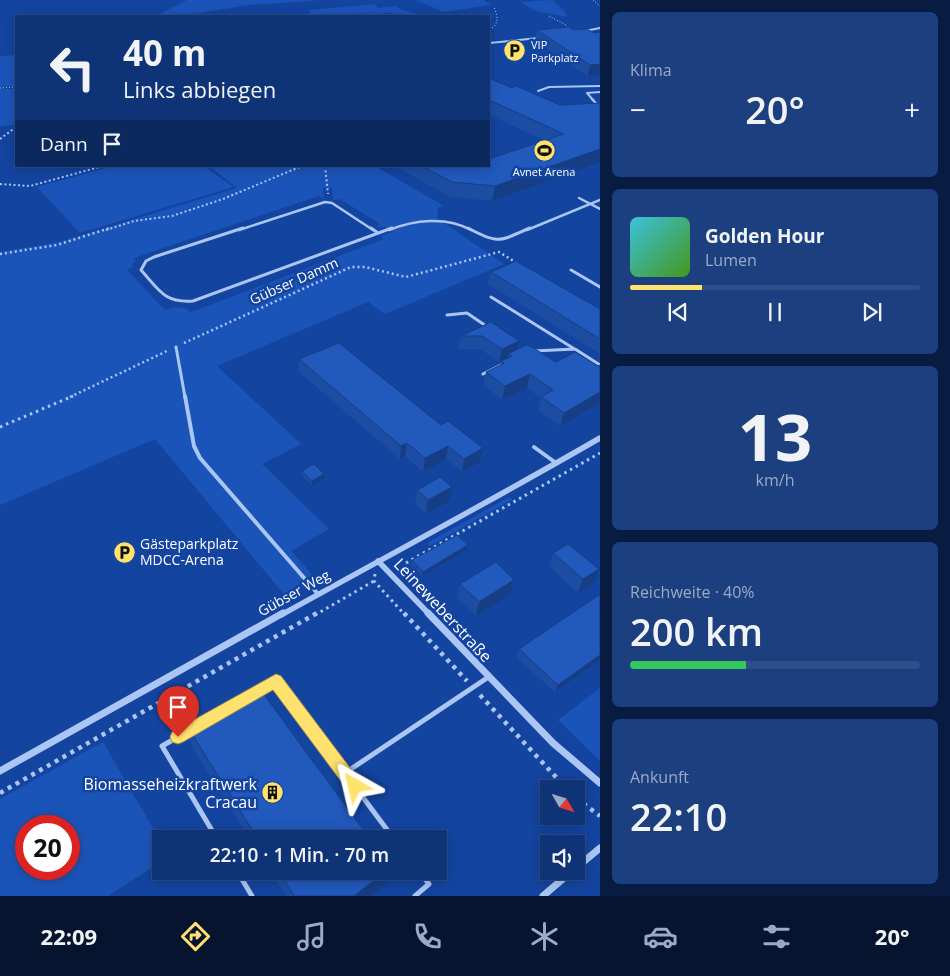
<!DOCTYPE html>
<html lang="de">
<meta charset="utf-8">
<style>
:root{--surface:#0e3377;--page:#1c3f7f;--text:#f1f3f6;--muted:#9baac6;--line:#2e4e89;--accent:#ffe26e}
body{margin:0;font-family:"Open Sans",sans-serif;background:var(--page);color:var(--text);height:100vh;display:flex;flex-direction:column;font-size:19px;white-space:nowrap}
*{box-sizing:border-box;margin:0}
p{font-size:16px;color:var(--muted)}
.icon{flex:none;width:28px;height:28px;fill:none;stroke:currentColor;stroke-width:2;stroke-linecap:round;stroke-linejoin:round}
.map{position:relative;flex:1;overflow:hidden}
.sheet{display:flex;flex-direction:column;gap:12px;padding:12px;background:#081c41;width:350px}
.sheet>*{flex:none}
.hud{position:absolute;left:15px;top:15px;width:475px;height:152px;border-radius:0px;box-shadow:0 2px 12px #0003,0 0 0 1px var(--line);background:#0e3377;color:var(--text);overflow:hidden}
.needle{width:32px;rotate:129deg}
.fabs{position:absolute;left:540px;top:780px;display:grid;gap:10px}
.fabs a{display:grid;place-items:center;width:45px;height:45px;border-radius:0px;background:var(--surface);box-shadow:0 2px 12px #0003,0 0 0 1px var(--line);font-size:25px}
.speed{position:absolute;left:15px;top:815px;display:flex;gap:10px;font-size:25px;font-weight:700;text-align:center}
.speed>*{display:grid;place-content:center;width:65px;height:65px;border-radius:50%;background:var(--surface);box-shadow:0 2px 12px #0003,0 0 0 1px var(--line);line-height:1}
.speed .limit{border:8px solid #d22;background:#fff;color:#111}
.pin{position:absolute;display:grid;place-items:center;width:42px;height:42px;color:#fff;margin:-51px -21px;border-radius:50% 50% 50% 0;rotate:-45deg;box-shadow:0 0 5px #0007}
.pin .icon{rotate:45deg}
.me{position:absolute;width:55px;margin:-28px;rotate:323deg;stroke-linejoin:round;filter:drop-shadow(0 0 4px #0008)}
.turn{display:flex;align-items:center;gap:18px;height:105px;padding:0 25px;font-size:22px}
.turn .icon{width:65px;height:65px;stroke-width:2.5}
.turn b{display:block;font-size:35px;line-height:42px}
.then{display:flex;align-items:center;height:48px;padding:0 25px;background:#0003;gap:10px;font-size:19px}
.big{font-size:38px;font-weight:600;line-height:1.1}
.sheet .tile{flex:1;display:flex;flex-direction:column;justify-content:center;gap:8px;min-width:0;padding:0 18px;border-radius:8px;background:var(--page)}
.sheet .dial{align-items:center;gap:0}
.dial b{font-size:65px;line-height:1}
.song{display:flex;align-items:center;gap:15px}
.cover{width:60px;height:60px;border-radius:8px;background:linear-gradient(135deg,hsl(190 70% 55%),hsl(100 70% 35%))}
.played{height:5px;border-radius:2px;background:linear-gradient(90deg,var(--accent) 25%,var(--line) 25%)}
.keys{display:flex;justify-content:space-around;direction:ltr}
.heat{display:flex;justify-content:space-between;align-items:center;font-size:28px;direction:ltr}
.charge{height:8px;border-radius:4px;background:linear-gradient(90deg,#34c759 40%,var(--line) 0)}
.trip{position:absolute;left:152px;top:830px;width:295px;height:50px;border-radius:0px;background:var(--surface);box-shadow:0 2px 12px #0003,0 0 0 1px var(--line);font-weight:600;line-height:50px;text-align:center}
.menu{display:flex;height:80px;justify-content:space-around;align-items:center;background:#061430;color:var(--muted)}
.menu .icon{width:35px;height:35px}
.menu .selected{color:var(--accent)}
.menu b{font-size:22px;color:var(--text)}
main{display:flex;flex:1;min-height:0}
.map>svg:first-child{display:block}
.green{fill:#1b54b9;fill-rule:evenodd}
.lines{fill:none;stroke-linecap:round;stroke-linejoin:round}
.path-far4{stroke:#abc6f4;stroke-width:1;stroke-dasharray:1 2;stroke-linecap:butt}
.path-far3{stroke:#abc6f4;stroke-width:2;stroke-dasharray:2 2.5;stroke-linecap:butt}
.path-far2{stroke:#abc6f4;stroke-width:2.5;stroke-dasharray:2 3;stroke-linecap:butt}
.path-far1{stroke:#abc6f4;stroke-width:3;stroke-dasharray:2.5 4;stroke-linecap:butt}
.path{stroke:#abc6f4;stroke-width:4.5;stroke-dasharray:4 5;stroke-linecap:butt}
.service-far4{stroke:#abc6f4;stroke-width:2}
.service-far3{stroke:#abc6f4;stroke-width:2.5}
.service-far2{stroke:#abc6f4;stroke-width:3}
.service-far1{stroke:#abc6f4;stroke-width:4}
.service{stroke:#abc6f4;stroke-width:5}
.pedestrian{stroke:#abc6f4;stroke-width:2.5}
.minor-far1{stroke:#abc6f4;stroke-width:5.5}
.minor{stroke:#abc6f4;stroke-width:7}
.wall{fill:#1c4da3}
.shaded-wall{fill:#173e84}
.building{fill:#2159bd;stroke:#173e84}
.route{fill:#ffe26e;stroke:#a69348}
.labels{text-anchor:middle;stroke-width:5;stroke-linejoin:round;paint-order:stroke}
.far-poi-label{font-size:11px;fill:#fff;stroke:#13449f;text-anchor:start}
.street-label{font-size:14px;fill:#fff;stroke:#13449f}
.poi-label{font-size:14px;fill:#fff;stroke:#13449f;text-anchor:start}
.near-street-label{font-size:16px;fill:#fff;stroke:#13449f}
.near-poi-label{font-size:16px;fill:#fff;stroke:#13449f;text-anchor:end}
</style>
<main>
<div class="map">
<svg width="600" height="896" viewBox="0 0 600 896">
<rect width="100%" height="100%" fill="#13449f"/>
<!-- green -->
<g class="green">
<path d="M187,0h134l-72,5 -70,11h-24z"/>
<path d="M416,0h68l7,5 -48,7z"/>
<path d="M552,0l12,10 3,7 -31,-6 -16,-9z"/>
<path d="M374,4l4,4 18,-2 6,4 26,6h-21l-24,-4 4,4h-47l41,-4 -52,4h-53l35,-3 -3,-3z"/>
<path d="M16,55v31l-16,1v-31z"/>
<path d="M0,89h16l-1,36 -15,1z"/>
<path d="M113,166h91l29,21 -153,46 -43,-46z"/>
<path d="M209,166h166l69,40 -6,2 -1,10 67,46 -119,50 -17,-12 -151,64 84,78 -39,20 67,65 -38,22 26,29 -30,18 -132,-159 -155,66v-253l59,-10 178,-54zM323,188h9l1,12 7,-1 40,25 -5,3h10l7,5 -11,4 3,3 -193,73c-7,-6 -18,-5 -26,-2l-38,-40 6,-3 -1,-3 4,-3 -2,-3 185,-62 5,3z"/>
<path d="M509,497l4,2 -83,47 -3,-3z"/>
<path d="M600,688v73l-42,-41z"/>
<path d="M103,742l58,100v20l-53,34h-108v-97zM26,826h43v43h-43z"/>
</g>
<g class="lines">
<!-- path-far4 -->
<g class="path-far4">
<path d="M593,0l7,6"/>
<path d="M549,16l17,9 1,6"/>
<path d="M492,28c8,-6 5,-13 2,-21"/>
<path d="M0,88l16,-1"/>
</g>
<!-- path-far3 -->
<g class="path-far3">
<path d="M0,139l16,-12"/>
<path d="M325,166l3,28"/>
<path d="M0,184l30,2 73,-20"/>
<path d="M106,230l28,-9 38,-5 51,-17 79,-33"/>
</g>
<!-- path-far2 -->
<g class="path-far2">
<path d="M0,254l57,-9 53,-17"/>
<path d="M184,343l167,-76h14l41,10 93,-25 18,11"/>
<path d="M70,397l99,-47"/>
</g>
<!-- path-far1 -->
<g class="path-far1">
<path d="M0,427l73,-31"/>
<path d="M406,563l194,-110"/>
<path d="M375,574l-1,7 31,34"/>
<path d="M315,615l59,-34"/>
</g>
<!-- path -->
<g class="path">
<path d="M404,613l63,68"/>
<path d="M480,695l87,94"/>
<path d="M0,793l317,-180"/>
<path d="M576,798l24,18"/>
</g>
<!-- service-far4 -->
<g class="service-far4">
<path d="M585,31l15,-3"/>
<path d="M489,43l50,-5"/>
<path d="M538,91l11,-4 51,-1"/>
<path d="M593,100l-6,-7 13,-1"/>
</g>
<!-- service-far3 -->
<g class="service-far3">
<path d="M592,99l8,9"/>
<path d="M239,230l86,-28 7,1 41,27"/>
<path d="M389,230c25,-10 57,-14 82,0"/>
<path d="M527,230l73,-30"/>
</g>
<!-- service-far2 -->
<g class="service-far2">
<path d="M243,228l-89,29 -8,4 -5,9c18,20 23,33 52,31l199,-73"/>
<path d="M371,228l7,5"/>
<path d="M468,228c31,17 32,13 62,0"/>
<path d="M571,270l29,17"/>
<path d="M491,297l82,51"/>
<path d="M447,315l20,-2 22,15"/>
<path d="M176,347l9,50"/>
<path d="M534,351l41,-2 25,16"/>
<path d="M483,374l22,-11"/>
</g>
<!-- service-far1 -->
<g class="service-far1">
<path d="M185,396l9,50 6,12 118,136"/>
<path d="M534,447l22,16"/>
</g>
<!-- service -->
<g class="service">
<path d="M258,691l18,-10 118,158"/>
<path d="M345,773l142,-95"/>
<path d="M217,839l-55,-93 70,-40"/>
<path d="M237,871l15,25"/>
<path d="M415,896l14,-12 -10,-13"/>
</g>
<!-- pedestrian -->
<path class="pedestrian" d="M579,198l21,11"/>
<!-- minor-far1 -->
<g class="minor-far1">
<path d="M378,561l52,54"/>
<path d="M281,615c106,-59 214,-116 319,-177"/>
</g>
<!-- minor -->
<g class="minor">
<path d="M428,613l125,130 47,40"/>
<path d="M0,771l283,-158"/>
<path d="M576,868l24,-20"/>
<path d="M543,896l29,-25"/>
</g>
</g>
<!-- wall -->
<g class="wall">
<path d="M537,30h36l21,3 6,-1v43l-12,1 -53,-35z"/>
<path d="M489,78l23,10 48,17 40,-2 -108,98 -42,-4 -55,-31h94l55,-26 -55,-25z"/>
<path d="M491,272l109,37v45l-112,-70z"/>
<path d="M491,322l26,27 39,13 42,4 2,-1v38l-40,23 -22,-16 3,-12 -14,-10 -25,12 -19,-15 3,-13 15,-7v-4l7,-3 -9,4 -19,-13h-22l3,-13z"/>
<path d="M299,359l142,66 42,23 -3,14 -18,10 -16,-13 -23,13 -18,-16 -5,3 -101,-87z"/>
<path d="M302,471l22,8 -12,6 -11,-10z"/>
<path d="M452,487l-2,14 -24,13 -11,-10 2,-14z"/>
<path d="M467,550l-45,26 -11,-11 1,-5z"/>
<path d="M553,553l41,30 -16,10 -29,-27z"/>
<path d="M460,584l51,9 -35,23 -19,-18z"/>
<path d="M600,595v65l-45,32 -39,-35 3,-8z"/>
<path d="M190,731l180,108h-120l-58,-92z"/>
<path d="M270,871h120l-2,11 -18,14h-84z"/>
</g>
<!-- shaded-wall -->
<g class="shaded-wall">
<path d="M600,64v11l-12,1 2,-11z"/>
<path d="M600,149v13l-108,39 3,-15z"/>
<path d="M519,341l-3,13h-8v4l-9,4 3,-13z"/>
<path d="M530,374l-3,14 -25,12 3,-14z"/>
<path d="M600,392v11l-40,23 4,-13z"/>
<path d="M407,443l-2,13 -5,3 1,-13z"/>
<path d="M448,446l-2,13 -23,13 2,-14z"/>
<path d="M483,448l-3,14 -18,10 2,-13z"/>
<path d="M324,474v5l-12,6v-4z"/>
<path d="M452,487l-2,14 -24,13 2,-14z"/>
<path d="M468,545l-1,5 -45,26 1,-4z"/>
<path d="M599,569l-5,14 -16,10 5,-14z"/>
<path d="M514,580l-3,13 -35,23 3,-14z"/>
<path d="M600,655v5l-45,32 3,-7z"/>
<path d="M386,871h4l-2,11 -18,14h-16z"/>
</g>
<!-- building -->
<g class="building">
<path d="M569,27l4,3 14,-1 7,4 6,-1v32l-10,1 -53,-35z"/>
<path d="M489,78l23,10 4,-2 44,19 40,-2v46l-105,37 -43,-4 -30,-16h67v-7l75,-25 -75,-34z"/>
<path d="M516,261l84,48v30l-109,-67z"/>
<path d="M491,322l28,19 -17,8 -20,-13h-21z"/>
<path d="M339,343l102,82 7,-4 35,27 -19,11 -16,-13 -23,12 -18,-15 -6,3 -102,-87z"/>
<path d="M526,345l6,2 24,15 19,-10 23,14 2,-1v27l-36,21 -23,-16 12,-7 -23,-16 -25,12 -19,-14 18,-9 -3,-2 11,-5 -4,-2z"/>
<path d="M314,464l10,10 -12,7 -10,-10z"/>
<path d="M440,477l12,10 -24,13 -11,-10z"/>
<path d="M457,535l11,10 -45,27 -11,-12z"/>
<path d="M568,544l31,25 -16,10 -30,-26z"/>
<path d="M496,562l18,18 -35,22 -19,-18z"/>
<path d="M599,595h1v60l-42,30 -39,-36z"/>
<path d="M260,689l110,150h-112l-68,-108z"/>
<path d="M279,871h107l-32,25h-60z"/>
</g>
<!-- route -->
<path class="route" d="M276,674l5,2 79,105 3,5 -3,6 -5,2 -6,-2 -76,-102 -90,52 -5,2 -6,-2 -2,-5 2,-5z"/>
<!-- icons -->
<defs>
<symbol id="parking-disc" viewBox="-11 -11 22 22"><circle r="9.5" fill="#ffe26e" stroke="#13449f"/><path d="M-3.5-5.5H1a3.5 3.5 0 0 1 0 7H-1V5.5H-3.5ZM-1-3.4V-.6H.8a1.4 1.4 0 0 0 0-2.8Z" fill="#111"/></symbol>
<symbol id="stadium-disc" viewBox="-11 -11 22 22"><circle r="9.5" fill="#ffe26e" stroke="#13449f"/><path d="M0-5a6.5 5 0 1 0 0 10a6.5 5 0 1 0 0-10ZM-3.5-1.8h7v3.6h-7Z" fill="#111"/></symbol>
<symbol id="building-disc" viewBox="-11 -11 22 22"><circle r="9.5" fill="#ffe26e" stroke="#13449f"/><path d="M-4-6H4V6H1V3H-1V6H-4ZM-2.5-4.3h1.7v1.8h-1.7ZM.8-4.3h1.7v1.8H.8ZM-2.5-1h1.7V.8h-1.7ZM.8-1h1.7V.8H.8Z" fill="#111"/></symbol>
</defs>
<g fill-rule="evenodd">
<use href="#parking-disc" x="502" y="38" width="25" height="25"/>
<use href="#stadium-disc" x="532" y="138" width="25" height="25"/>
<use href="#parking-disc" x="112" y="540" width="25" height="25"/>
<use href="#building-disc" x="260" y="780" width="25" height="25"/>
</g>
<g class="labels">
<!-- far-poi labels -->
<g class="far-poi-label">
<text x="531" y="49">VIP<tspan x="531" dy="13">Parkplatz</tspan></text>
<text x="544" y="176" text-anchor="middle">Avnet Arena</text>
</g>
<!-- street labels -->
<g class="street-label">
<text transform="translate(294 281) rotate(-24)" y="5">Gübser Damm</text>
<text transform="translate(294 593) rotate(-29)" y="5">Gübser Weg</text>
</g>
<!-- poi labels -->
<g class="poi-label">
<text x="140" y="549">Gästeparkplatz<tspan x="140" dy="16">MDCC-Arena</tspan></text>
</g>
<!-- near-street labels -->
<g class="near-street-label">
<text transform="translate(443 610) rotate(47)" y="6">Leineweberstraße</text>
</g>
<!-- near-poi labels -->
<g class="near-poi-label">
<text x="257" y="790">Biomasseheizkraftwerk<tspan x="257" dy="18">Cracau</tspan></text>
</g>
</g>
</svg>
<div class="fabs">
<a><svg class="needle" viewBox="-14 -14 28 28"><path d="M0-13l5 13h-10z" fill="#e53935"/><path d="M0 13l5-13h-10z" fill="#9baac6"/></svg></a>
<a><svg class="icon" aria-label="sound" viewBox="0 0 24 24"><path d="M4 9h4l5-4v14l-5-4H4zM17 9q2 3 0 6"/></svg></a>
</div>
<div class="speed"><div class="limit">20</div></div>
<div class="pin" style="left:178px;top:737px;background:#d93025"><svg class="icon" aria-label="arrive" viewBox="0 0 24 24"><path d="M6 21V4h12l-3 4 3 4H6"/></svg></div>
<svg class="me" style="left:355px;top:786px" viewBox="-20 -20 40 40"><path d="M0-17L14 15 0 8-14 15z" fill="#ffe26e" stroke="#fff" stroke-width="4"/></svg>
<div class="trip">22:10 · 1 Min. · 70 m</div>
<div class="hud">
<div class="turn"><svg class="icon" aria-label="left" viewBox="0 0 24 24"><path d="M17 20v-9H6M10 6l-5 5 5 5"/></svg><div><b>40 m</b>Links abbiegen</div></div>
<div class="then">Dann<svg class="icon" aria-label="arrive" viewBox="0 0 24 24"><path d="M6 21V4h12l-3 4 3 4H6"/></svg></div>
</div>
</div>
<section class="sheet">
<div class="tile"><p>Klima</p>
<div class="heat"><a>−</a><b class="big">20°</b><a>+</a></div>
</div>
<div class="tile">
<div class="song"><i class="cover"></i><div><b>Golden Hour</b><p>Lumen</p></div></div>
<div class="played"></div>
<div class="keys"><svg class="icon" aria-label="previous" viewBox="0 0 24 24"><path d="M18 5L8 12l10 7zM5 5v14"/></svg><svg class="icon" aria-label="pause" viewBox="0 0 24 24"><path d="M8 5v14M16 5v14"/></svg><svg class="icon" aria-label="next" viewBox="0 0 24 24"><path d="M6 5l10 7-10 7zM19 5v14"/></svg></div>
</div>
<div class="tile dial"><b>13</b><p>km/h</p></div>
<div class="tile"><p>Reichweite · 40%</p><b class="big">200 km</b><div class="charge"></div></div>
<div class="tile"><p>Ankunft</p><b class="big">22:10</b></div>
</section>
</main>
<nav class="menu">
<b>22:09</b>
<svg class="icon selected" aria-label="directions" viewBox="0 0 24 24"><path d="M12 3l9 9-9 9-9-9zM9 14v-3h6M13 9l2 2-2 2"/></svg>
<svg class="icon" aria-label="music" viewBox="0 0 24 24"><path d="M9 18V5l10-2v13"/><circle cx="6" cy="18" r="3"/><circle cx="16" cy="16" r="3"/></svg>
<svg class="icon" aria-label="phone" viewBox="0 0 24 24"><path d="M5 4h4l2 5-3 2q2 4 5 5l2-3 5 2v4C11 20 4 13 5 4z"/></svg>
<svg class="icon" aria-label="climate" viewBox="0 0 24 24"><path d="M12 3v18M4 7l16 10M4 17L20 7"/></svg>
<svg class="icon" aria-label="car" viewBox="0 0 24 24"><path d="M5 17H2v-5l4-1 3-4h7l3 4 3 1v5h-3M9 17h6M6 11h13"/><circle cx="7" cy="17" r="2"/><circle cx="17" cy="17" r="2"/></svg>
<svg class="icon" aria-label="filters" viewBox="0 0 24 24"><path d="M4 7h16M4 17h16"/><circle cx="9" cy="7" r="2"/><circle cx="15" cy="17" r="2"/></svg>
<b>20°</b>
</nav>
